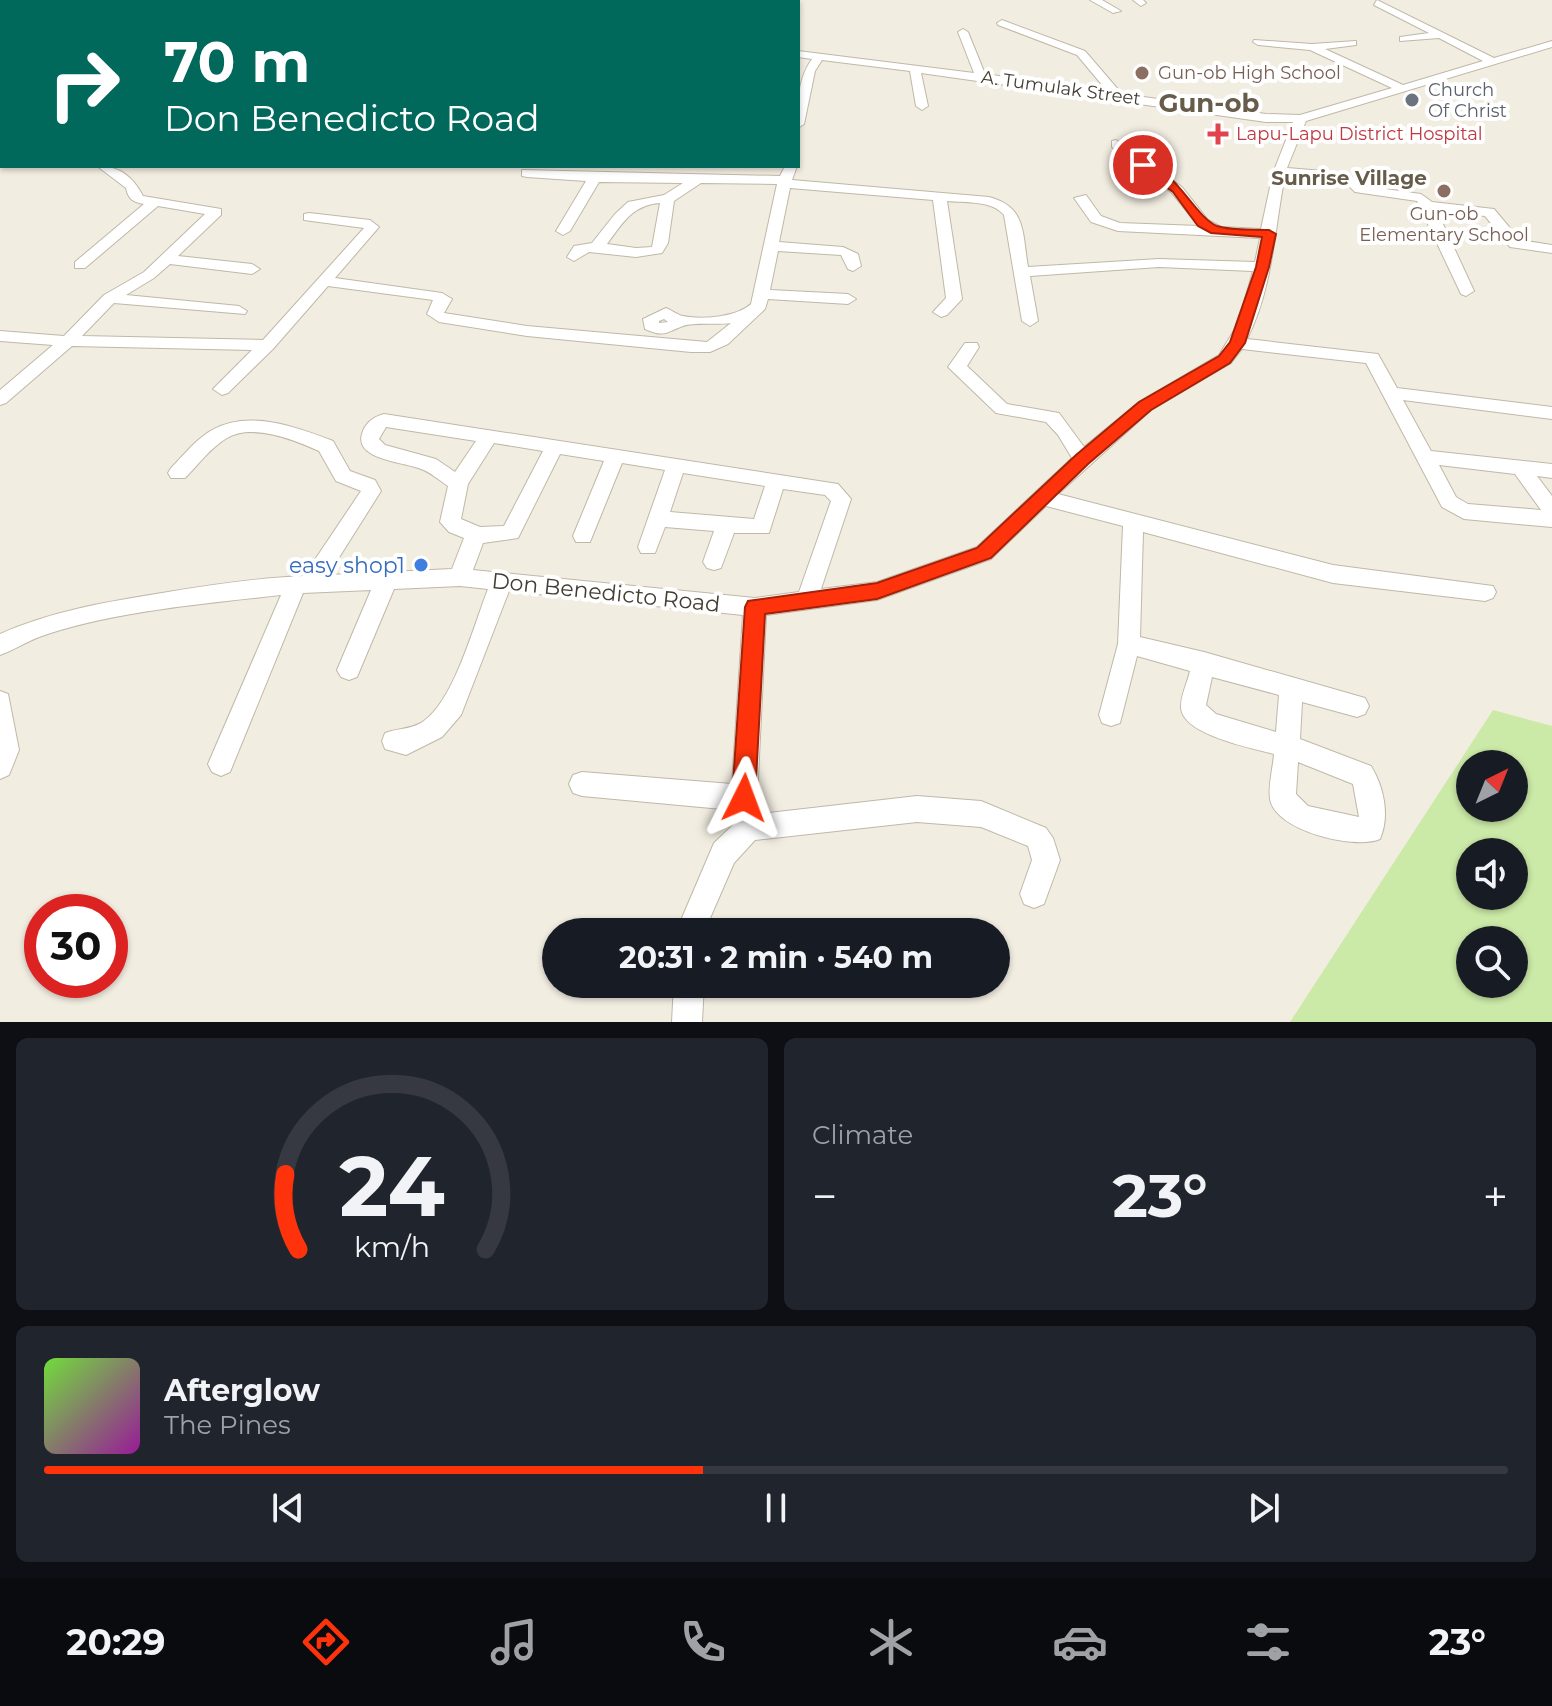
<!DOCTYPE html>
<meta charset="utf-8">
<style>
:root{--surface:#171b24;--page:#20242c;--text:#f1f3f6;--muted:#9ea1a6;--line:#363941;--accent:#ff330b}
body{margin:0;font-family:Montserrat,sans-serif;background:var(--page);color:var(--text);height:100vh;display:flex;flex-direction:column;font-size:30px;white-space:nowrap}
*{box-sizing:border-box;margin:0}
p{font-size:26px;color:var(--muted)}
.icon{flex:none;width:44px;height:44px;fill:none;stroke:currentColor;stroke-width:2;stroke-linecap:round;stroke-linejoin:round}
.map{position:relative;height:1022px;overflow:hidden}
.side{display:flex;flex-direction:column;gap:16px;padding:16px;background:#0d0f14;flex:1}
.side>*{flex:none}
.guide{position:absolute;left:0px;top:0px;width:800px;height:168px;box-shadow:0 2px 6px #0004;background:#00695c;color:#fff;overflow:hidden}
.needle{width:52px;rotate:43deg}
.buttons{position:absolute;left:1456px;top:750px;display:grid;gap:16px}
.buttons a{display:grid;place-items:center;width:72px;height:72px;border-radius:50%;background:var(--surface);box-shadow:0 2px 6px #0004;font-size:40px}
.speed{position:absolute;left:24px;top:894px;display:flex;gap:16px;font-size:40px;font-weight:700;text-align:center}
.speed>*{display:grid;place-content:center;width:104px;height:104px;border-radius:50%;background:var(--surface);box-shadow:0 2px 6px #0004;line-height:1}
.speed .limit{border:12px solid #d22;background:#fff;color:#111}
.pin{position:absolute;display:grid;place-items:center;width:68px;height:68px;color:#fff;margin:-34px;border:4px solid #fff;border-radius:50%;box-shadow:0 2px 8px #0007}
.me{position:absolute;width:88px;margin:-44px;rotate:3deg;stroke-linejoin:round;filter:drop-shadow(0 0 6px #0008)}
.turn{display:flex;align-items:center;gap:28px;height:168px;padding:0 32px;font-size:36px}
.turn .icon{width:104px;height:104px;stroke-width:2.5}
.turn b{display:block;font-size:56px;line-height:68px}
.big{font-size:60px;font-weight:700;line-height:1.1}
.side .card{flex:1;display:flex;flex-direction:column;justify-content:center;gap:12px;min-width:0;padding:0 28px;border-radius:12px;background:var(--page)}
.side .dial{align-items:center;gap:0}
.dial svg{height:208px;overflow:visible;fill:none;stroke:var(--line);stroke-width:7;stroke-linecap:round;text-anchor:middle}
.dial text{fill:var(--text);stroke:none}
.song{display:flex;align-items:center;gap:24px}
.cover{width:96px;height:96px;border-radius:12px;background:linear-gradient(135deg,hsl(100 70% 55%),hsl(300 70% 35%))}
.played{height:8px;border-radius:4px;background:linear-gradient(90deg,var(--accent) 45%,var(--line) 45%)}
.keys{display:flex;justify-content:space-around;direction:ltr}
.heat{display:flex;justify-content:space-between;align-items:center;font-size:44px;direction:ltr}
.side .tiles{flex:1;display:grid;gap:16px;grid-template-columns:1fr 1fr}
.card:last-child{grid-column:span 2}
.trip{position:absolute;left:542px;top:918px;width:468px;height:80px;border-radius:40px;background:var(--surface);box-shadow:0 2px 6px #0004;font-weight:700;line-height:80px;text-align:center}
.tabs{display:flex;height:128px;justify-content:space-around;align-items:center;background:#090b0e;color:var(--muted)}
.tabs .icon{width:56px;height:56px}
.tabs .active{color:var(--accent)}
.tabs b{font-size:36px;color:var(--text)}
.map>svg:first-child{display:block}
.green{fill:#cbe9a7;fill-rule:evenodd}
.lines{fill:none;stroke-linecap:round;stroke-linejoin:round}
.minor-casing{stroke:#c0b8a7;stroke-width:2}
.major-casing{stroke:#e9bf58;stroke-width:2}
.minor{fill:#fff;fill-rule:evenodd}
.major{fill:#ffe08d;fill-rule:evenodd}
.route{fill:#ff330b;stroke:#a62107;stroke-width:2}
.education-dot{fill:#8d6e63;stroke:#fff;stroke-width:3}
.worship-dot{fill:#6b7280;stroke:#fff;stroke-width:3}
.health-dot{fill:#e0444e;stroke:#fff;stroke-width:3}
.shop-dot{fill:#3f7fe0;stroke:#fff;stroke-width:3}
.labels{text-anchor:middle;stroke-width:8;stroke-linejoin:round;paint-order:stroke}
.far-education-label{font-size:18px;fill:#785e54;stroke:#fff;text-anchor:start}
.far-street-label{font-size:18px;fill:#433d32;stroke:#fff}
.far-worship-label{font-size:18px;fill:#5b616d;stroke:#fff;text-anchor:start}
.far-health-label{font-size:18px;fill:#be3a42;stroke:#fff;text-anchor:start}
.far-neighbourhood-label{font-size:20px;font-weight:bold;fill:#675b49;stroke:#fff}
.shop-label{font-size:22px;fill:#366cbe;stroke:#fff;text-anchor:end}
.street-label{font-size:22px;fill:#433d32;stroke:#fff}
.far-district-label{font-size:26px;font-weight:bold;fill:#675b49;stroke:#fff}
</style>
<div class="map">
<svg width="1552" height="1022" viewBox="0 0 1552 1022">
<rect width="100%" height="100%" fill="#f2ede1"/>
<!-- green -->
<path class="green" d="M1493,710l59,16v296h-262zM1470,764h44v44h-44zM1470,852h44v44h-44zM1470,940h44v44h-44z"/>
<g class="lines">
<defs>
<g id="minor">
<path d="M487,0h36l2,2h-36z"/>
<path d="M584,0h12l2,2h-12z"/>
<path d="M1090,0h12l19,11 -8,2z"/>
<path d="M1133,0h10l3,3 -5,3z"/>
<path d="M1377,0l117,58 58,-17v6l-246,74 -19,47 61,5 16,13 57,8 11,8 62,7 26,31 32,5v8l-42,-6 -25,-31 -48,-5 37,80 -8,5 -5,-2 -44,-93 -62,-9 -11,-11 -59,-6c-11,56 -12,113 -38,164l131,15 19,34 155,19v12l-149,-19 28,51 121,13v14l-15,-2 15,20v31l-88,-8 -22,-12 -76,-144 -124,-14 -11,14 -80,47 -93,84 275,71 160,21 3,6 -3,6 -8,3 -152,-18 -190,-51 -3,105 64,15 161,46 4,8 -4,8 -8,3 -55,-15 -2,37 71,27c13,21 19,50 9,73 -25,11 -105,-8 -110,-40 -2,-14 3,-31 4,-45 -22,-6 -91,-19 -93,-46 -1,-11 7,-27 9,-37l-53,-15 -17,67 -9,3 -9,-3 -3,-8 19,-71 5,-118 -77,-20 -55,53 -114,41 -111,15 -9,183 3,16 157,-18 64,5 65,27 7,10 7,22 -16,44 -10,4 -10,-4 -4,-10 12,-34 -4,-14 -47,-19 -64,-5 -162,18 -21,23 -30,69h-28l38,-89 21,-20 -2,-13 -151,-14 -9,-3 -4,-9 4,-9 9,-3 150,12 11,-169 -234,-24 -48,124 -19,22 -36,18 -21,-6 -3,-8 3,-8c13,-5 23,-3 36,-10 33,-20 53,-99 67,-134l-28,-3 -66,3 -37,88 -8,3 -8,-3 -4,-7 34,-80 -68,3 -73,179 -9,4 -9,-4 -4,-8 73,-169c-74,8 -173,17 -242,42 -13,5 -25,13 -39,18v-21c52,-23 106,-32 162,-41 47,-8 95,-15 142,-17l57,-85 -25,-10 -17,-30c-25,-11 -66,-28 -92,-13 -17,10 -29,27 -42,40h-14l-3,-5 3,-5c13,-13 25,-29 41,-38 37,-21 85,-3 121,11l17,30 25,9 6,11 -53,84 124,-6 12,-31 -15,-6 -9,-10 8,-36c-9,-6 -18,-14 -27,-17 -16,-7 -67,-9 -59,-35 3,-11 11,-17 22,-20l454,70 13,15 -30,90 56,-7 100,-35 95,-89 -14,-23 -12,-13 -50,-9 -48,-46 17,-24h12l2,4 -12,19 40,38 52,9 25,34 55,-45 80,-47 19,-31 15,-53 -94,-4 -129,9 8,45 -8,5 -8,-5 -18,-106c-12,-15 -39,-12 -57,-14l15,98 -15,16 -6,2 -8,-5 13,-14 -13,-98 -143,-12 -11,54 64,5 15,7 3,12 -8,5 -5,-2 -7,-14 -63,-4 -8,39 78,4 8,5 -8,5 -80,-5 -3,10 -37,35 -18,8h-19l-164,-16 -88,-14 -12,-8 6,-14 -105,-14 -55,63 -45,44 -6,2 -9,-6 39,-39 -180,-4 -66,57 -6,2v-15l53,-45 -53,-4v-10l64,5 40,-41 40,-23 61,-58 -47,-8 -73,62h-10v-6l69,-58c-11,-2 -16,-5 -18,-16l-29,-22c23,0 36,11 46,30l78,13v6l-43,41 74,8 8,5 -8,5 -82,-10 -16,14 -28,17 113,11 8,5 -2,3 -131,-11 -32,33 181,4 101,-112 -60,-8v-6l5,-1 61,7 9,7 -44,51 107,15 10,6 -8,14 83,13 180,16 24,-19c-13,2 -38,-1 -48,3 -17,6 -18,12 -38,3l-2,-10 23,-11c6,2 11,7 17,8 19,4 54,1 68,-12l26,-120 -76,-1 -27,18 -6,42 -6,10 -26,4 -47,-5 -15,9 -7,-4 7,-11 18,-3 23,-29 13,-12 36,-7 19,-12 -84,-1 -29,49 -7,4 -7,-4 30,-50 -59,-4 -5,-1v-6l258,6 5,-10h12l-5,14 197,17c38,10 33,36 39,70l131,-8 96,3 5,-24 -142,-7 -27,-9 -17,-24 12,-3 15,21 19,7 79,3 -27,-33 -60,-46v-6l4,-1 66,47 26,33 13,7 40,2 12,-56 20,-51h-27l-345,-49 7,33 -6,4 -6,-4 -6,-35 -88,-11 -7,11 -11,53 -6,4c0,-25 -1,-48 14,-69l-14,-2v-6l176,22 -16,-41 5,-3 5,3 17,42 123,18 -31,-37 -79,-30 -1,-2 5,-3 83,31 37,43 144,20 34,1 92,-27 -82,-38 -52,-5 -5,-3 1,-2 58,4 44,-3v4l-31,4 78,36 80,-24 -44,-23 -39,3v-4l29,-4 -55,-28zM660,203l-8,44 -16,1 -29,-4c15,-20 25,-39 53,-41zM664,319l4,3 -9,1v-2zM386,427l90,14 -21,31 -19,-13 -51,-14 -6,-6zM494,443l49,8 -39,75 -24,1 -19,-8 7,-35zM560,454l44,7 -31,75 3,6h14l32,-79 43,7 -27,77 3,6h14l10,-26 49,4 -11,31 4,6 7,2 7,-2 13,-35h35l14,-44 42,6 6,6 -32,91 -44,6 -282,-28 10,-27 35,-5zM1439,465l76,9 26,36 -73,-6 -12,-7zM683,473l82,13 -11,33 -84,-7zM1212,677l67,18 -3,37 -60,-18 -10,-9zM1298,762l55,22 6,33 -51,-11 -12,-12z"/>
<rect x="0" y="103" width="2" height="8"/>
<path d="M0,691l8,3 11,56 -10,25 -9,4z"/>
<path d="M674,984h30l-2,38h-30z"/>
</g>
<path id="major" d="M2,148v10l-2,1v-10z"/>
</defs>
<!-- minor casing -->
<use href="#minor" class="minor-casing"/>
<!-- major casing -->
<use href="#major" class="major-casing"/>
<!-- minor -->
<use href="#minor" class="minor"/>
<!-- major -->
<use href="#major" class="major"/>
</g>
<!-- route -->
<path class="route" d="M1139,163c32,-3 55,54 78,63 15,5 36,3 52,4l7,4 -7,33 -24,76 -15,20 -79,47 -63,54 -97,94 -114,41 -112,15 -10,184 -3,8 -8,3 -9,-3 -3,-8 13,-191 3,-6 129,-18 100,-35 99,-93 63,-53 80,-46 11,-14 26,-75 6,-30 -51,-4 -13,-7 -25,-34 -34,-24z"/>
<!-- markers -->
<g class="education-dot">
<circle cx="1142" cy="73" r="8"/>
<circle cx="1444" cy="191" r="8"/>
</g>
<circle class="worship-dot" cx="1412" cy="100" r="8"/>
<path class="health-dot" d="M1214 122h8v8h8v8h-8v8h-8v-8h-8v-8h8z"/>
<circle class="shop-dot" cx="421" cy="565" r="8"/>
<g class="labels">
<!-- far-education labels -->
<g class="far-education-label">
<text x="1158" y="79">Gun-ob High School</text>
<text x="1444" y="220" text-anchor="middle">Gun-ob<tspan x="1444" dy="21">Elementary School</tspan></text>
</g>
<!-- far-street labels -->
<g class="far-street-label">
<text transform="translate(1061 88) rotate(8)" y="6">A. Tumulak Street</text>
</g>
<!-- far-worship labels -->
<g class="far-worship-label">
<text x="1428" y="96">Church<tspan x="1428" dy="21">Of Christ</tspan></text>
</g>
<!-- far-health labels -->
<g class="far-health-label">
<text x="1236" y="140">Lapu-Lapu District Hospital</text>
</g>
<!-- far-neighbourhood labels -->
<g class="far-neighbourhood-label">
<text x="1349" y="185">Sunrise Village</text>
</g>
<!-- shop labels -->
<g class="shop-label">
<text x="405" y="573">easy shop1</text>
</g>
<!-- street labels -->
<g class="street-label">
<text transform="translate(606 592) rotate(6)" y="8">Don Benedicto Road</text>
</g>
<!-- far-district labels -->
<g class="far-district-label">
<text x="1209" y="112">Gun-ob</text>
</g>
</g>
</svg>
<div class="buttons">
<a><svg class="needle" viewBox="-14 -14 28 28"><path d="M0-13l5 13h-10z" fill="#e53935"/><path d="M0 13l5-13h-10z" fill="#9ea1a6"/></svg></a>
<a><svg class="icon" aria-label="sound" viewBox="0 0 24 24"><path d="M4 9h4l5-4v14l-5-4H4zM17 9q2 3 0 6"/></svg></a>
<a><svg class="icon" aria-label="search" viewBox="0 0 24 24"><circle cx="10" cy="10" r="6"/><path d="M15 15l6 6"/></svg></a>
</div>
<div class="speed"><div class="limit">30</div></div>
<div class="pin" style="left:1143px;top:165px;background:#d93025"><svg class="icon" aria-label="arrive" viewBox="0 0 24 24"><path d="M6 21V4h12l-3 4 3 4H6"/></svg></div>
<svg class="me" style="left:744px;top:798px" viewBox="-20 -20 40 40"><path d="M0-17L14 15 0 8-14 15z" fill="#ff330b" stroke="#fff" stroke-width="4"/></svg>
<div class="trip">20:31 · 2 min · 540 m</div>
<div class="guide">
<div class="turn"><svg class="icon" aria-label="right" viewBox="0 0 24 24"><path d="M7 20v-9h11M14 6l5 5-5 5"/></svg><div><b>70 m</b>Don Benedicto Road</div></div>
</div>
</div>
<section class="side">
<div class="tiles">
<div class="card dial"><svg viewBox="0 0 100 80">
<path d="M14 69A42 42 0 1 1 86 69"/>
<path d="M14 69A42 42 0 0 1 9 40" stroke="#ff330b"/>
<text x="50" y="56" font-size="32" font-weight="700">24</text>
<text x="50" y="72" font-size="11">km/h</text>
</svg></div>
<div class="card"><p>Climate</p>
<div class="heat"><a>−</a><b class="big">23°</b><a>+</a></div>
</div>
<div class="card">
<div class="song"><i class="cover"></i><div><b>Afterglow</b><p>The Pines</p></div></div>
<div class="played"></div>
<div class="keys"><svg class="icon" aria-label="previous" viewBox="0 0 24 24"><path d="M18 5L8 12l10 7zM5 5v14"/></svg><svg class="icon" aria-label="pause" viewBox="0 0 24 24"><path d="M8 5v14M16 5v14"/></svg><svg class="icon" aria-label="next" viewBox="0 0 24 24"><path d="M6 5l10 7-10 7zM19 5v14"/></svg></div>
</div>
</div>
</section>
<nav class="tabs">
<b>20:29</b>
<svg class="icon active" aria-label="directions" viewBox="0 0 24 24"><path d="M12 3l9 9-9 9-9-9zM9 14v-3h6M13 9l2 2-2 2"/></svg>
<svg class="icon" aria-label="music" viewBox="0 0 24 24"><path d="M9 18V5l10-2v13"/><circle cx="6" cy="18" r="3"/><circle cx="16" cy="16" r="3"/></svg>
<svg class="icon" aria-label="phone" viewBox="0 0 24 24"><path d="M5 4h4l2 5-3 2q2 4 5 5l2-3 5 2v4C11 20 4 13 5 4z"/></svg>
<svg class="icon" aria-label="climate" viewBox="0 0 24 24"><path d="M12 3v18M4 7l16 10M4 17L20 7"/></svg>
<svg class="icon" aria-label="car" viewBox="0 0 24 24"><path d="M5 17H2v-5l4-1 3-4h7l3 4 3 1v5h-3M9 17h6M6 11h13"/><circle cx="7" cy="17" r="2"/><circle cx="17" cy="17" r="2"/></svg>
<svg class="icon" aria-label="filters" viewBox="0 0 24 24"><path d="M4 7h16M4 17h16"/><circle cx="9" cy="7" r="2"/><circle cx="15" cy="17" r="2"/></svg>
<b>23°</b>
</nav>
